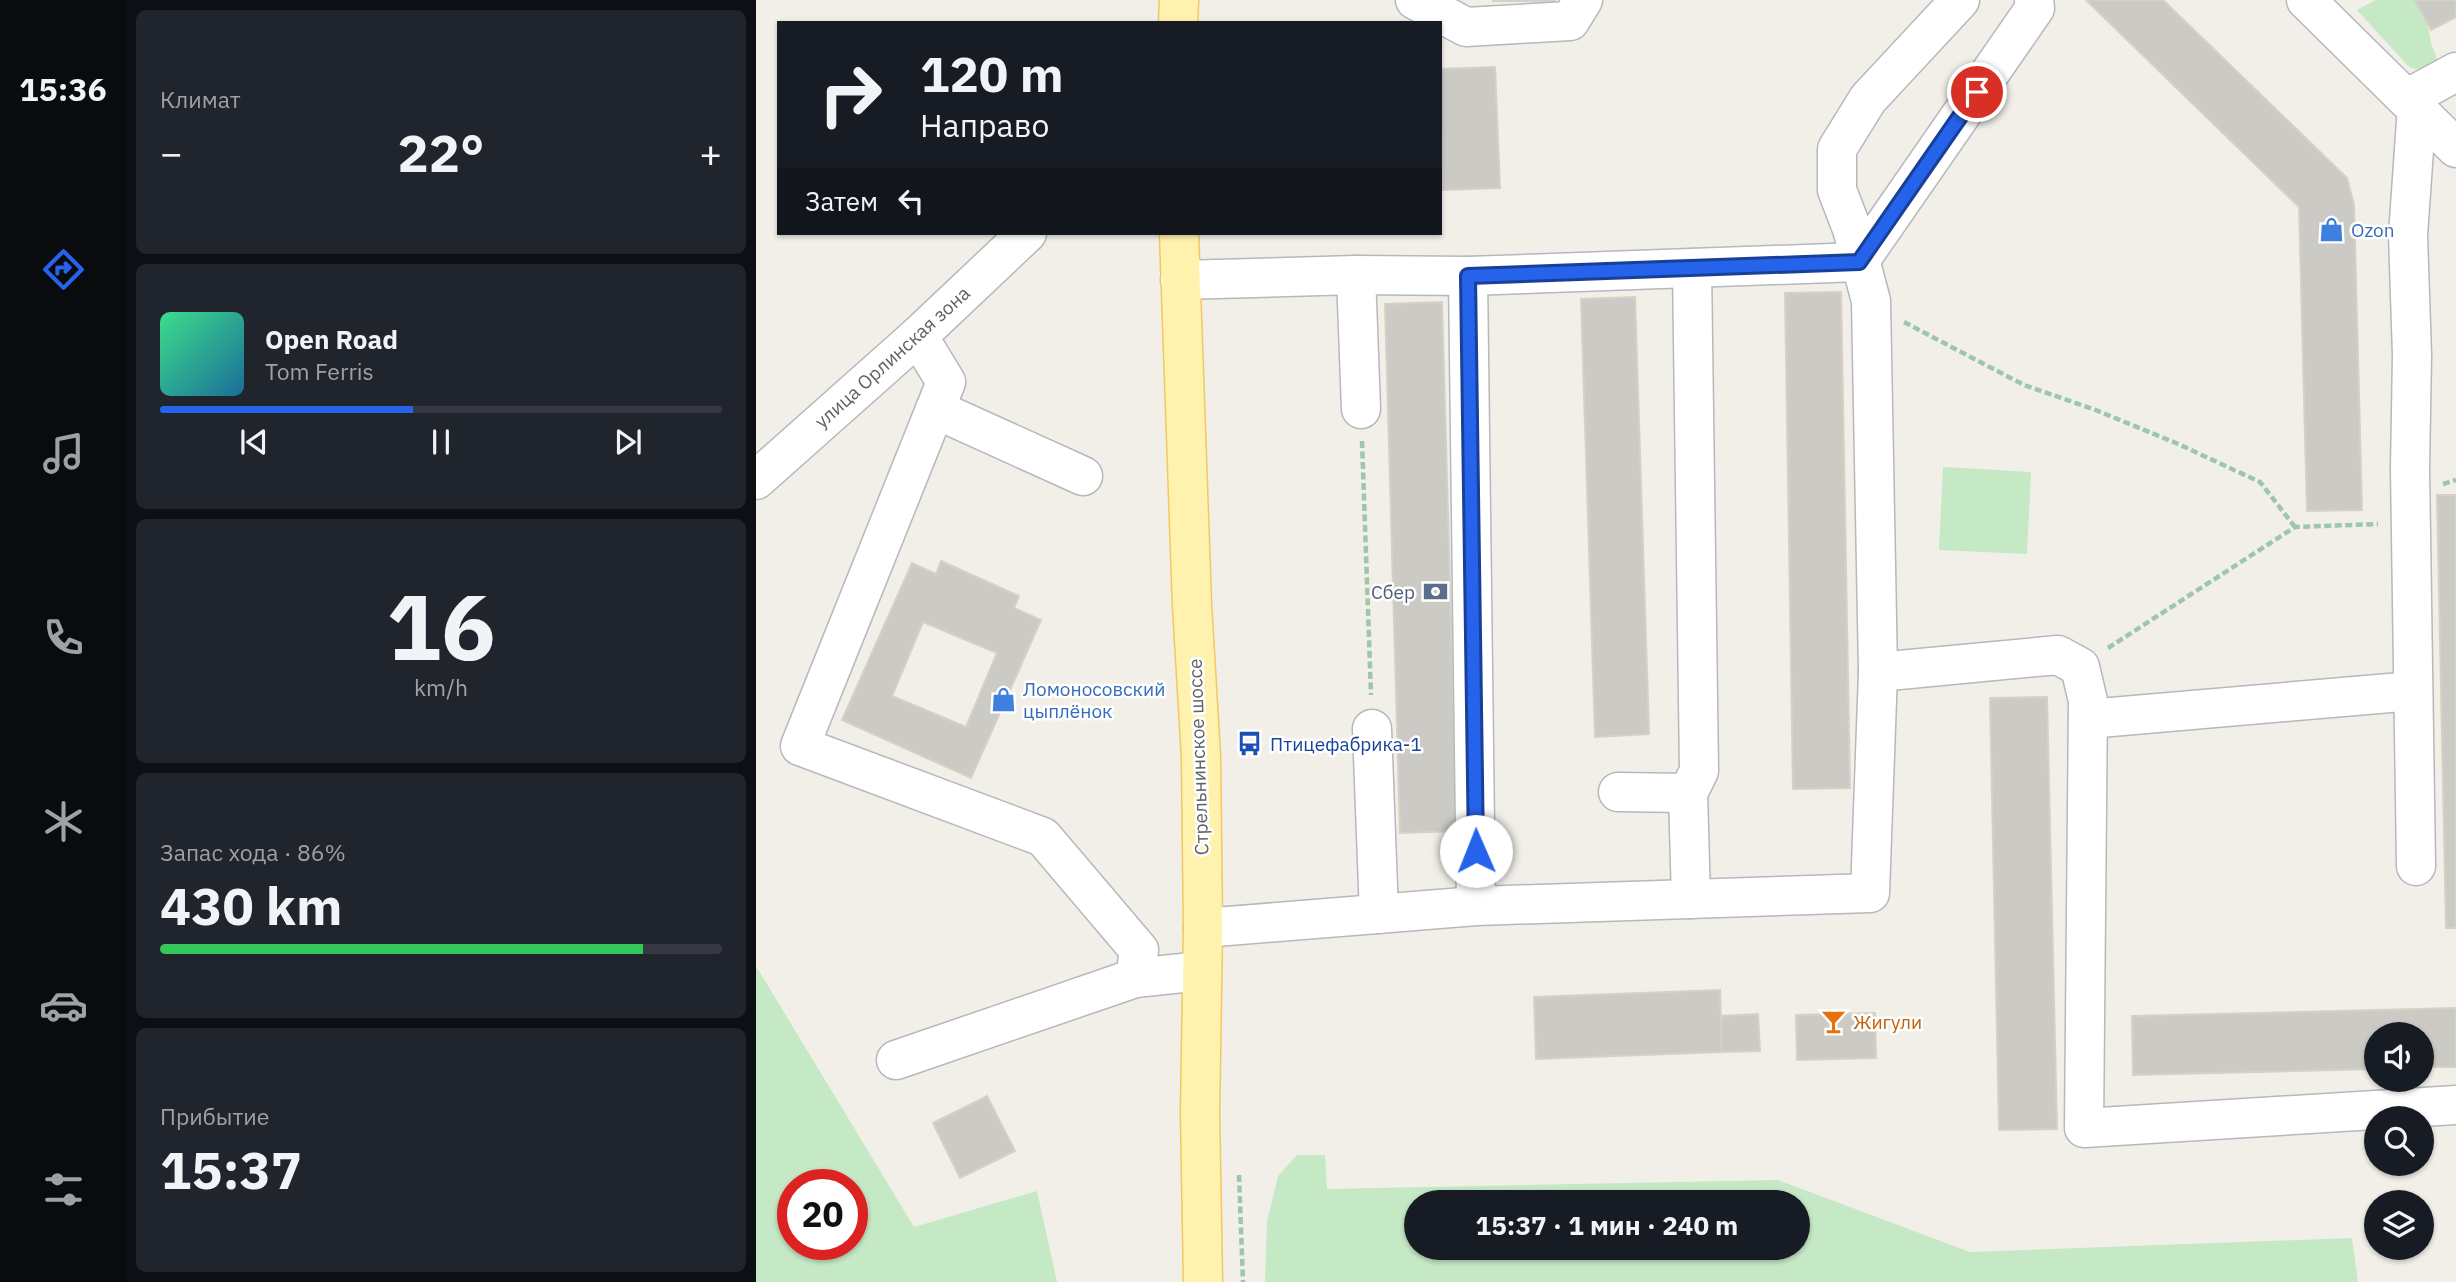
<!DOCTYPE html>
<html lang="ru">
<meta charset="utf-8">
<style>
:root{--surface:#171b24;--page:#20242c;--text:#f1f3f6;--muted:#9ea1a6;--line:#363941;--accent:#2563eb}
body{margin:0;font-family:"IBM Plex Sans",sans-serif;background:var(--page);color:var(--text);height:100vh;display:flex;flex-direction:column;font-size:26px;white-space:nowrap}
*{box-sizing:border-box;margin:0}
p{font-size:23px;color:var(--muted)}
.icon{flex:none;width:38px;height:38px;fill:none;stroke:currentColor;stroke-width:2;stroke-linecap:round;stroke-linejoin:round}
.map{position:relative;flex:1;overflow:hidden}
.details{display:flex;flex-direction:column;gap:10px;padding:10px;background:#0d0f14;width:630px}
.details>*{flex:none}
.guide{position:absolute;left:21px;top:21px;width:665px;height:214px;border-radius:0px;box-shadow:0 2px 5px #0004;background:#171b24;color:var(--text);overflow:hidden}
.buttons{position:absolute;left:1608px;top:1022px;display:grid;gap:14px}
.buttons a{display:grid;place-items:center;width:70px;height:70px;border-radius:50%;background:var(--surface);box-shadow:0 2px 5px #0004;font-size:35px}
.speed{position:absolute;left:21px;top:1169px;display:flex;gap:14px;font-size:35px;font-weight:700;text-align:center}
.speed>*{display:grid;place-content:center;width:91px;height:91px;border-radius:50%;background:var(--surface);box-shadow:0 2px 5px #0004;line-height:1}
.speed .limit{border:10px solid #d22;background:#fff;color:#111}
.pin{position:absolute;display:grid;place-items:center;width:60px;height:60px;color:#fff;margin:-30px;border:4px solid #fff;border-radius:50%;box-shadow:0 2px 7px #0007}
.me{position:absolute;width:77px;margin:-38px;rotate:359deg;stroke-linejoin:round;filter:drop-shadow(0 0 5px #0008)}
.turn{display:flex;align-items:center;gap:24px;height:147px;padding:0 28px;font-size:32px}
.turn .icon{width:91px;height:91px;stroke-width:2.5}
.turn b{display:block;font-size:49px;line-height:60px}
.then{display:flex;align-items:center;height:66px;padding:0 28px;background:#0003;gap:14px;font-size:26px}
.big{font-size:52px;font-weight:700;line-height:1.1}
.details .card{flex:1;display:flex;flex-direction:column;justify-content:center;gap:10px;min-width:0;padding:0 24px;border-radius:10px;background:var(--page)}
.details .dial{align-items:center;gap:0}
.dial b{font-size:91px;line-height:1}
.song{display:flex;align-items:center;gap:21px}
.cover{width:84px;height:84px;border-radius:10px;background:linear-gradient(135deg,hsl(150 70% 55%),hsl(200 70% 35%))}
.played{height:7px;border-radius:4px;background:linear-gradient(90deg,var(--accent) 45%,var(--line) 45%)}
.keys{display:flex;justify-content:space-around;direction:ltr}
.heat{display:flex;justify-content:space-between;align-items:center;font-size:38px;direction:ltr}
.charge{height:10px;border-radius:5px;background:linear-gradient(90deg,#34c759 86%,var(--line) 0)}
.trip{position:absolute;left:648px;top:1190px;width:406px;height:70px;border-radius:35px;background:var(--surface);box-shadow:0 2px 5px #0004;font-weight:700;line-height:70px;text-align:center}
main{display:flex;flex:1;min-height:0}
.dock{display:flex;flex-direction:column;width:126px;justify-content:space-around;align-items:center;background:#090b0e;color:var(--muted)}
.dock .icon{width:49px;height:49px}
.dock .on{color:var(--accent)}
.dock b{font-size:32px;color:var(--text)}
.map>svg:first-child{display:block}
.green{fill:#c5e8c5;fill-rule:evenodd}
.building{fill:#cccac5;stroke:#d6d1c6;stroke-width:2;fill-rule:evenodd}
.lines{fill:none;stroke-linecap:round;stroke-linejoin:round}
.minor-casing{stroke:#b5b8bc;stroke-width:41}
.major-casing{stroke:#f2c960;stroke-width:41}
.path{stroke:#9cc7a9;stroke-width:4.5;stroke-dasharray:7 3.5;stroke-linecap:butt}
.minor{stroke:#fff;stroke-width:38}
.major{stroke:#fff2af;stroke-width:38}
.route-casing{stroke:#184099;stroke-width:18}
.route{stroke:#2563eb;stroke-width:12}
.labels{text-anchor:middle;stroke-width:5;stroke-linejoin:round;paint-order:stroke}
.shop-label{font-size:19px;fill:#366cbe;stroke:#fff;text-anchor:start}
.street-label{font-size:19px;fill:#5f6368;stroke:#fff}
.service-label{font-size:19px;fill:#4e5e75;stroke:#fff;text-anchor:end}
.transit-label{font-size:19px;fill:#164399;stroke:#fff;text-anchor:start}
.food-label{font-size:19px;fill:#c56008;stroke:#fff;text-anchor:start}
</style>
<main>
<nav class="dock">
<b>15:36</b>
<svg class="icon on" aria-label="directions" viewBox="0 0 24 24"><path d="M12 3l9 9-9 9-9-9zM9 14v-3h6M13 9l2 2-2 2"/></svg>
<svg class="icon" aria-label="music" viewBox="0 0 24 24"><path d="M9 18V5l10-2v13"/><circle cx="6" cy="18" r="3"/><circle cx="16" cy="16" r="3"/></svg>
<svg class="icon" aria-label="phone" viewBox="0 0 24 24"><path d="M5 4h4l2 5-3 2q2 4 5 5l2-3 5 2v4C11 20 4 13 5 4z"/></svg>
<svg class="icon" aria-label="climate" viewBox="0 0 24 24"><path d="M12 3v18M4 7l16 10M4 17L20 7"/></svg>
<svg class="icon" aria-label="car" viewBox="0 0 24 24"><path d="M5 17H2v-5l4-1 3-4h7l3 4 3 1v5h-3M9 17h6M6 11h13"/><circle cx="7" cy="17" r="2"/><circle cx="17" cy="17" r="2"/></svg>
<svg class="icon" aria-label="filters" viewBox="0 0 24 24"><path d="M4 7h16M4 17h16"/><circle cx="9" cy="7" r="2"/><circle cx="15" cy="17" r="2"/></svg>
</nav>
<section class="details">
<div class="card"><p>Климат</p>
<div class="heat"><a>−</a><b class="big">22°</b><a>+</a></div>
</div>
<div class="card">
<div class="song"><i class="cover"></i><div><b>Open Road</b><p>Tom Ferris</p></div></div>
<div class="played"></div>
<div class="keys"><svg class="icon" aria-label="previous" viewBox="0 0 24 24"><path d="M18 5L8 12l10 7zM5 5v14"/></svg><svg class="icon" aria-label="pause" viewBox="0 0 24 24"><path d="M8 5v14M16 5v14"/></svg><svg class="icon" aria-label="next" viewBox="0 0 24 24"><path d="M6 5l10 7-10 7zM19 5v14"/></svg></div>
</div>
<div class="card dial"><b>16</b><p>km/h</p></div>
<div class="card"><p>Запас хода · 86%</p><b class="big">430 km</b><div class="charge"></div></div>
<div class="card"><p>Прибытие</p><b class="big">15:37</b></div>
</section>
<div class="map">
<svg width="1700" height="1282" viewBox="0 0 1700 1282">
<rect width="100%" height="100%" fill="#f1efe8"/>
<!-- green -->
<g class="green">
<path d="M1620,0h39c8,15 13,22 15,38 1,8 6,15 7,23l-18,9 -10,-3 -52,-57z"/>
<path d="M1187,467l88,5 -4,82 -88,-4z"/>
<path d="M0,966l158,261 123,-36 20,91h-301zM37,1185h59v59h-59z"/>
<path d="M541,1155h28l2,34 451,-9 192,72 382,-14 6,44h-1093l2,-60 11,-46zM660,1202h381v46h-381z"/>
</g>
<!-- building -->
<g class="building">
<rect x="737" y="0" width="62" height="1"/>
<path d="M1330,0h77l184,178 7,27 8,305 -55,1 -8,-304z"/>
<path d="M1659,0h41v17l-25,13z"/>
<path d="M739,67l5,121 -58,2 -2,-121z"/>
<path d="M1085,292l9,496 -57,1 -8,-496z"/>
<path d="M879,297l14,437 -54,3 -14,-438z"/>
<path d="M686,302l15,529 -57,2 -15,-529z"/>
<path d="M1681,495h19v433h-10z"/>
<path d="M185,561l78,35 -5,12 27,12 -70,158 -129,-58 70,-157 24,11zM167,622l74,31 -31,74 -74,-31z"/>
<path d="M1291,697l10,432 -58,1 -9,-432z"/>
<path d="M964,990l2,62 -186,7 -2,-62z"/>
<path d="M1700,1008v59h-34v-33h-46v35l-243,6 -1,-59z"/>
<path d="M1119,1013l1,45 -79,2 -1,-45z"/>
<path d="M1002,1014l2,37 -38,1 -1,-36z"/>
<path d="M231,1096l28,55 -55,27 -27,-55z"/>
</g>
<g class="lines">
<defs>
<g id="minor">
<path d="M659,0l51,27 104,-6 13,-21"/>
<path d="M1550,0l150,148"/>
<path d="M1652,98l48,-26"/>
<path d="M1103,262l176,-254 -1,-8"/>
<path d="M600,275l5,134"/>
<path d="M712,276l8,630"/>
<path d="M424,280l176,-5 112,1 391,-14"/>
<path d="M162,336l28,46 -146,364 243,91 96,113 -4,28 66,-7"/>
<path d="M179,409l148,67"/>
<path d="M0,480l162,-144 109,-103"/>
<path d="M1122,672l180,-17 22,12 8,34 -4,427 372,-23"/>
<path d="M1332,719l325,-28"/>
<path d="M616,729l7,185"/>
<path d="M862,792l70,1"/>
<path d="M1660,866l-6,-398 2,-113 -4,-120 9,-128"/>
<path d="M935,899l-3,-106 11,-22 -7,-503"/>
<path d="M447,928l273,-22 394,-13 8,-221 -7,-371 -19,-72 -15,-39v-41l31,-50 92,-99"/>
<path d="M140,1060l239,-82"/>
</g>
<g id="major">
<path d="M422,23l1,-23"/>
<path d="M423,233l13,372 9,152 2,171 -3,185 3,169"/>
</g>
</defs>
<!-- minor casing -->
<use href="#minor" class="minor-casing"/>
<!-- major casing -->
<use href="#major" class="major-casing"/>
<!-- path -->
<g class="path">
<path d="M1148,322l120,63 69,24 83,34 84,39 35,45"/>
<path d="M606,441l9,254"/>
<path d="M1687,484l13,-4"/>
<path d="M1352,648l187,-121 83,-3"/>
<path d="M483,1175l4,107"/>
</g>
<!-- minor -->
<use href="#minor" class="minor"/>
<!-- major -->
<use href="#major" class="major"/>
</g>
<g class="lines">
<defs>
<path id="route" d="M720,851l-8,-575 391,-14 118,-170"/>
</defs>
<!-- route casing -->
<use href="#route" class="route-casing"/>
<!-- route -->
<use href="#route" class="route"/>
</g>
<!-- icons -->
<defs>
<symbol id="shop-bare" viewBox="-9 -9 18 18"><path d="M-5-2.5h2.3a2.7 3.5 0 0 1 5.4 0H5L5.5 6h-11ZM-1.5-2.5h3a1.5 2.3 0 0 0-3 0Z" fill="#3f7fe0" stroke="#fff" stroke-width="2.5" paint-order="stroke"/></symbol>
<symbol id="bank-bare" viewBox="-9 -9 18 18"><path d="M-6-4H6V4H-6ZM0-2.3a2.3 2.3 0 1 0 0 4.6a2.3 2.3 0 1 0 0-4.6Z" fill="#5c6f8a" stroke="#fff" stroke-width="2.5" paint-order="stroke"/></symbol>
<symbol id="bus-bare" viewBox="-9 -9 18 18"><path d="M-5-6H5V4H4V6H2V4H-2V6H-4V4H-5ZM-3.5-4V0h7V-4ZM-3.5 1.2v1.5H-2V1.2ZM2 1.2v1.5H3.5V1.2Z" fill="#1a4fb4" stroke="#fff" stroke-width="2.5" paint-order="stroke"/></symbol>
<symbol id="bar-bare" viewBox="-9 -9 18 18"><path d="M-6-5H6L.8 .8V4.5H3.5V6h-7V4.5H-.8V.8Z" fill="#e8710a" stroke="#fff" stroke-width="2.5" paint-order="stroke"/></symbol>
</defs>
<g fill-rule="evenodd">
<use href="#shop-bare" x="1558" y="212" width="35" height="35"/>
<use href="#bank-bare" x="662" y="574" width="35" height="35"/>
<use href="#shop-bare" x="230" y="682" width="35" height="35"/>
<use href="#bus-bare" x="476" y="726" width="35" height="35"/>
<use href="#bar-bare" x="1060" y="1004" width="35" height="35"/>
</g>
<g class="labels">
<!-- shop labels -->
<g class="shop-label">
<text x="1595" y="237">Ozon</text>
<text x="267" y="696">Ломоносовский<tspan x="267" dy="22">цыплёнок</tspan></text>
</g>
<!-- street labels -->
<g class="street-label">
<text transform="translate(136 357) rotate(-42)" y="7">улица Орлинская зона</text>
<text transform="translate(442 757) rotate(-92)" y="7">Стрельнинское шоссе</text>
</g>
<!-- service labels -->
<g class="service-label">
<text x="659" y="599">Сбер</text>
</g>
<!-- transit labels -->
<g class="transit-label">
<text x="514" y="751">Птицефабрика-1</text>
</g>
<!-- food labels -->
<g class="food-label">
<text x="1097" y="1029">Жигули</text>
</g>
</g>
</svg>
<div class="buttons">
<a><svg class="icon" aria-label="sound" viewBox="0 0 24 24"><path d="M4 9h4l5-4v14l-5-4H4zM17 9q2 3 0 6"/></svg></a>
<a><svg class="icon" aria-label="search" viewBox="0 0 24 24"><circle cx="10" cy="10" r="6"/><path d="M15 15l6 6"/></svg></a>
<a><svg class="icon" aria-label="layers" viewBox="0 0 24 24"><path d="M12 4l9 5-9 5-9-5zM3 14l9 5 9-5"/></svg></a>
</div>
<div class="speed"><div class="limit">20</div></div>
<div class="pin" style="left:1221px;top:92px;background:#d93025"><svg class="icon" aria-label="arrive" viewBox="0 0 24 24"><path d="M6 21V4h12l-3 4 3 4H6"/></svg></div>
<svg class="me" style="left:720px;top:851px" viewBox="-20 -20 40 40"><circle r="19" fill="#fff"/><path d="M0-13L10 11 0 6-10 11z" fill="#2563eb"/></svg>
<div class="trip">15:37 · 1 мин · 240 m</div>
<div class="guide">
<div class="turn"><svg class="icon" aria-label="right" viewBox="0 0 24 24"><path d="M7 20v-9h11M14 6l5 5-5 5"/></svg><div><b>120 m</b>Направо</div></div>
<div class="then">Затем<svg class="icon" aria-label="left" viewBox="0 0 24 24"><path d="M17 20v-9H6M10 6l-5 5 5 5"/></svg></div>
</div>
</div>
</main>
